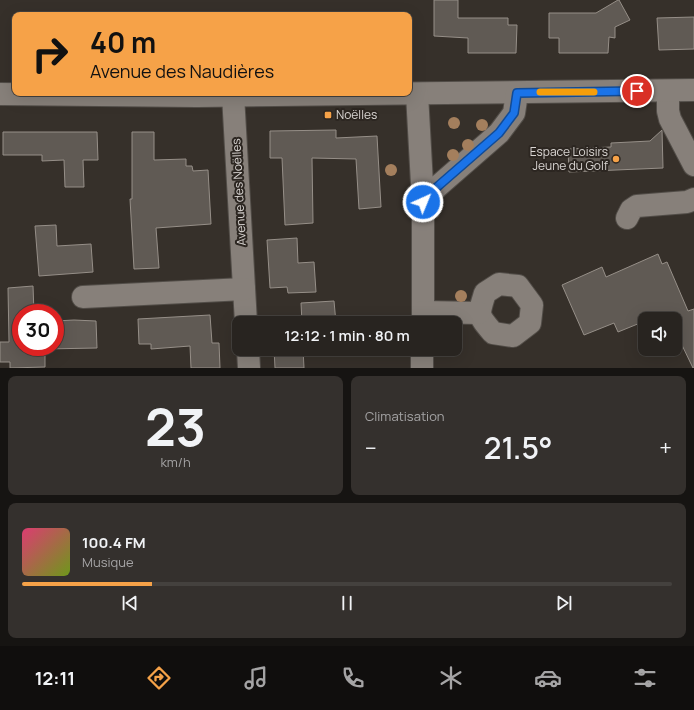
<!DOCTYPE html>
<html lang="fr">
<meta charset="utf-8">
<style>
:root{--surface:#282420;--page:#34302d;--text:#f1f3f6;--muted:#a5a4a5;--line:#44413e;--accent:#f6a248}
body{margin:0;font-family:Manrope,sans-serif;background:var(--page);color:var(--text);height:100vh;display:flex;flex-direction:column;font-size:15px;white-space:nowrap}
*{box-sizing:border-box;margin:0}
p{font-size:13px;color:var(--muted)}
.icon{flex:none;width:22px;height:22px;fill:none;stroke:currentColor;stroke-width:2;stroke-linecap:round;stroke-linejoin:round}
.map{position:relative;height:368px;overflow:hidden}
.details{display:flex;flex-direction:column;gap:8px;padding:8px;background:#161412;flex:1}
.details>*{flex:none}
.guide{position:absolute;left:12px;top:12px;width:400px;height:84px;border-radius:8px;box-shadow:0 4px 16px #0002,0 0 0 1px var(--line);background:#f6a248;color:#111;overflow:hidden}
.controls{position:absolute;left:638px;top:312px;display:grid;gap:8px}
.controls a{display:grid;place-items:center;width:44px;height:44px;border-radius:8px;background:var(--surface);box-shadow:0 4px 16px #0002,0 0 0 1px var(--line);font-size:20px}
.speed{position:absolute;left:12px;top:304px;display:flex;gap:8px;font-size:20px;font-weight:700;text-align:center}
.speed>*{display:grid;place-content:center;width:52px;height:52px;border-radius:50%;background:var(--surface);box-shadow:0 4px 16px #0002,0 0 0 1px var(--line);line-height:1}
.speed .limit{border:6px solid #d22;background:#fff;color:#111}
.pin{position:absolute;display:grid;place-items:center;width:34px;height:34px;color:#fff;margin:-17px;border:2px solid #fff;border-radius:50%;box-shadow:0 1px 4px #0007}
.me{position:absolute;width:44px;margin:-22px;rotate:44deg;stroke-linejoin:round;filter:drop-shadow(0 0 3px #0008)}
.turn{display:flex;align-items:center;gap:14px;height:84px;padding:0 12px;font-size:18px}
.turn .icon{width:52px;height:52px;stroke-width:2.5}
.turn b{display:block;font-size:28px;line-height:34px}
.big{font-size:30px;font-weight:600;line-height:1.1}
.details .card{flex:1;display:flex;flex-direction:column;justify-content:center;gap:6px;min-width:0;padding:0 14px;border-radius:8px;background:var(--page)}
.details .dial{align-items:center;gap:0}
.dial b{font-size:52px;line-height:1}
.song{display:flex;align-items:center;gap:12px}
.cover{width:48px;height:48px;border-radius:6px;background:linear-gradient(135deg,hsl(340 70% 55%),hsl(80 70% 35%))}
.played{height:4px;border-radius:2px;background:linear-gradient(90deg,var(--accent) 20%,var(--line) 20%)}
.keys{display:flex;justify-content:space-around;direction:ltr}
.heat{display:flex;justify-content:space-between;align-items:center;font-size:22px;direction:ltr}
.details .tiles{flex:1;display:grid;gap:8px;grid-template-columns:1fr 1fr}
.card:last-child{grid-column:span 2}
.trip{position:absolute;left:232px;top:316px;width:230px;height:40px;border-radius:8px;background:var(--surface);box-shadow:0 4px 16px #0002,0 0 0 1px var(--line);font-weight:600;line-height:40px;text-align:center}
.menu{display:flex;height:64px;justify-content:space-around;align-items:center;background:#100e0d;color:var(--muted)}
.menu .icon{width:28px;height:28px}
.menu .selected{color:var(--accent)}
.menu b{font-size:18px;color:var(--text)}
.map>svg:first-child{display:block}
.building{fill:#605a54;stroke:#968f88}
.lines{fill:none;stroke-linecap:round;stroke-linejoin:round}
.street-casing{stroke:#524d48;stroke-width:24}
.street{stroke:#87807a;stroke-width:22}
.tree{fill:#a47f5d}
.route-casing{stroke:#114b97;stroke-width:10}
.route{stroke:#1a73e8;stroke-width:7}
.slow{stroke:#f59e0b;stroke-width:7}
.poi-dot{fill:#f6a248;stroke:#2c2621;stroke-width:1.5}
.labels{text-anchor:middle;stroke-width:4;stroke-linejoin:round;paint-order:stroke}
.poi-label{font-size:12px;fill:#d9d5d2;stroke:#2c2621;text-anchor:start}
.street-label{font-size:12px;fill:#d9d5d2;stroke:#2c2621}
</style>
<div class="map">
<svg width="694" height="368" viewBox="0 0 694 368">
<rect width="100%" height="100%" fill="#36302a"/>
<!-- building -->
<g class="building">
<path d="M434,0h24v18h50v7h9l-1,28h-48v-15l-34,-2z"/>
<path d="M618,0h1l11,20 -15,7v11l-6,-1 -1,16h-49v-15h-10v-25h47z"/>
<path d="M694,17v32l-35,1 -2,-32z"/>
<path d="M336,130v8l41,-2 4,71 -22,2 -3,-50 -44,-1 1,65 -28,2 -3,-67h-12v-27z"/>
<path d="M662,130l1,38 -94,4 -1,-23 43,-2v-4l39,-2z"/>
<path d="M3,132h94l1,28h-15l1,27h-19l-1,-27 -22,1v-6h-39z"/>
<path d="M132,132h22v28l32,-1v7h6l1,5 15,-1 3,54 -55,4 3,40 -25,1 -4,-70h2z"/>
<path d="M56,225l1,21 34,-2 2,28 -54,4 -4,-50z"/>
<path d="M297,238l1,25 16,-1 2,30 -28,1 -1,-6 -17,1 -3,-48z"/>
<path d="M658,254l4,10 5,-2 21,49 6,-2v59h-1l-13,-27 -5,2v-24h-30v2l-27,11 -4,-9 -30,12 -22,-50 40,-18 4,10z"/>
<path d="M33,286l1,27h-13v34h34v-26l19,-1 22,1 1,27 -52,1v18l-35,1v-6h-10v-20h9l-1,-54z"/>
<path d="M334,301l2,22h-34l-1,-20z"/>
<path d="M210,315l2,28h7l1,25h-29l-1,-22 -39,3v-5h-12l-1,-25z"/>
<path d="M274,349h29l1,19h-29z"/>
</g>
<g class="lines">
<defs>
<g id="street">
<path d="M668,91v20l2,8 24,46"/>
<path d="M0,94l197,2 497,-6"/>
<path d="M417,94l6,108v121"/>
<path d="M233,95l13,228"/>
<path d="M423,202l14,-15 62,-54 15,-20 3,-20"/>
<path d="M627,218l4,-8 6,-4 50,-4 7,-3"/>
<path d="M499,284l19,2 14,19 -2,18 -17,13 -20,-3c-16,-19 -15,-17 -8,-40z"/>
<path d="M83,297l161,-8"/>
<path d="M423,312l56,1"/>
<path d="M248,349l1,19"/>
<path d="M422,368v-19"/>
</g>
</defs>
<!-- street casing -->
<use href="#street" class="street-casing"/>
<!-- street -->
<use href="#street" class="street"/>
</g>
<!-- trees -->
<g class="tree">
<circle cx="454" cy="123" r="6"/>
<circle cx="482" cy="125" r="6"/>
<circle cx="468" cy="145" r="6"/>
<circle cx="453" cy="155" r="6"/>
<circle cx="391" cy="170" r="6"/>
<circle cx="461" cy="296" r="6"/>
</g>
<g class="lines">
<defs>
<path id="route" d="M423,202l14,-15 62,-54 15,-20 3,-20 120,-2"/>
</defs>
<!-- route casing -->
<use href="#route" class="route-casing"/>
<!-- route -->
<use href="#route" class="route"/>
<!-- slow -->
<path class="slow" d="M540,92h54"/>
</g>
<!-- markers -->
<g class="poi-dot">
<rect x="324" y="111" width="8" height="8" rx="2"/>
<circle cx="616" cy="159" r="4"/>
</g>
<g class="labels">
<!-- poi labels -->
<g class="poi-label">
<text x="336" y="119">Noëlles</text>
<text x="608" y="156" text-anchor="end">Espace Loisirs<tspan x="608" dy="14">Jeune du Golf</tspan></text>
</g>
<!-- street labels -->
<g class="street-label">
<text transform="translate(239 192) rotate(-93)" y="4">Avenue des Noëlles</text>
</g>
</g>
</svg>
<div class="controls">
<a><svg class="icon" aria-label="sound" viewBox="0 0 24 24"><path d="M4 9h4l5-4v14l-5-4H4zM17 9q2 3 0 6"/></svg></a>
</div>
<div class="speed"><div class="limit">30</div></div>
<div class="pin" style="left:637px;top:91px;background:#d93025"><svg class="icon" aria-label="arrive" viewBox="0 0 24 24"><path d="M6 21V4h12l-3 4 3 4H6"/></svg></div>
<svg class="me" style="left:423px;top:202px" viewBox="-20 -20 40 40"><circle r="17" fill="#1a73e8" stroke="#fff" stroke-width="3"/><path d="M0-11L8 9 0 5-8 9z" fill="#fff"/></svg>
<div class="trip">12:12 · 1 min · 80 m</div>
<div class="guide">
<div class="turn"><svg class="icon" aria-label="right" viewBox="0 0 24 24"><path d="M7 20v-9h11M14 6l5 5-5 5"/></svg><div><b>40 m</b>Avenue des Naudières</div></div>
</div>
</div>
<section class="details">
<div class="tiles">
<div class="card dial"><b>23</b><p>km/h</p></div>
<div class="card"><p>Climatisation</p>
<div class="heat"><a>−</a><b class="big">21.5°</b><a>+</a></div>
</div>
<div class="card">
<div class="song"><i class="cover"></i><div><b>100.4 FM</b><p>Musique</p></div></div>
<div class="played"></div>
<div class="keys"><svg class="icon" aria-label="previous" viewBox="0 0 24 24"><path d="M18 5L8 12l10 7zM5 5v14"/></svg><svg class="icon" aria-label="pause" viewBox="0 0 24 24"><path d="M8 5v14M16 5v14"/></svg><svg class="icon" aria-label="next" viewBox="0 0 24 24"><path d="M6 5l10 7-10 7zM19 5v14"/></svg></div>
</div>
</div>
</section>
<nav class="menu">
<b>12:11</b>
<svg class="icon selected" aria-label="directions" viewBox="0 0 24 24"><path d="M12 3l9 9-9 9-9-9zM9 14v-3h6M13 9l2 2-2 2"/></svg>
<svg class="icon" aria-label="music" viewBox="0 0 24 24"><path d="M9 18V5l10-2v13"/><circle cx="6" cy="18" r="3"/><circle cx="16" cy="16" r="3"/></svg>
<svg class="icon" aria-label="phone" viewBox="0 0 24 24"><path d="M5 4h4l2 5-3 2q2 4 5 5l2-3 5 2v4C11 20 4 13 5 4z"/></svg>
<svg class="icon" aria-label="climate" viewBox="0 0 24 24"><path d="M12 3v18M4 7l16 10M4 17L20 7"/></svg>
<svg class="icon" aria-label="car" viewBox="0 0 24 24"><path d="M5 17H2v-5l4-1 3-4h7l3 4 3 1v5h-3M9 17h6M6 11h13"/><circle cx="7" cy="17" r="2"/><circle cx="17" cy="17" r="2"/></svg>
<svg class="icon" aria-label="filters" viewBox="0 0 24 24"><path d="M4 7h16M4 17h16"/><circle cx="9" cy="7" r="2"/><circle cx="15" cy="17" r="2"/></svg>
</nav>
